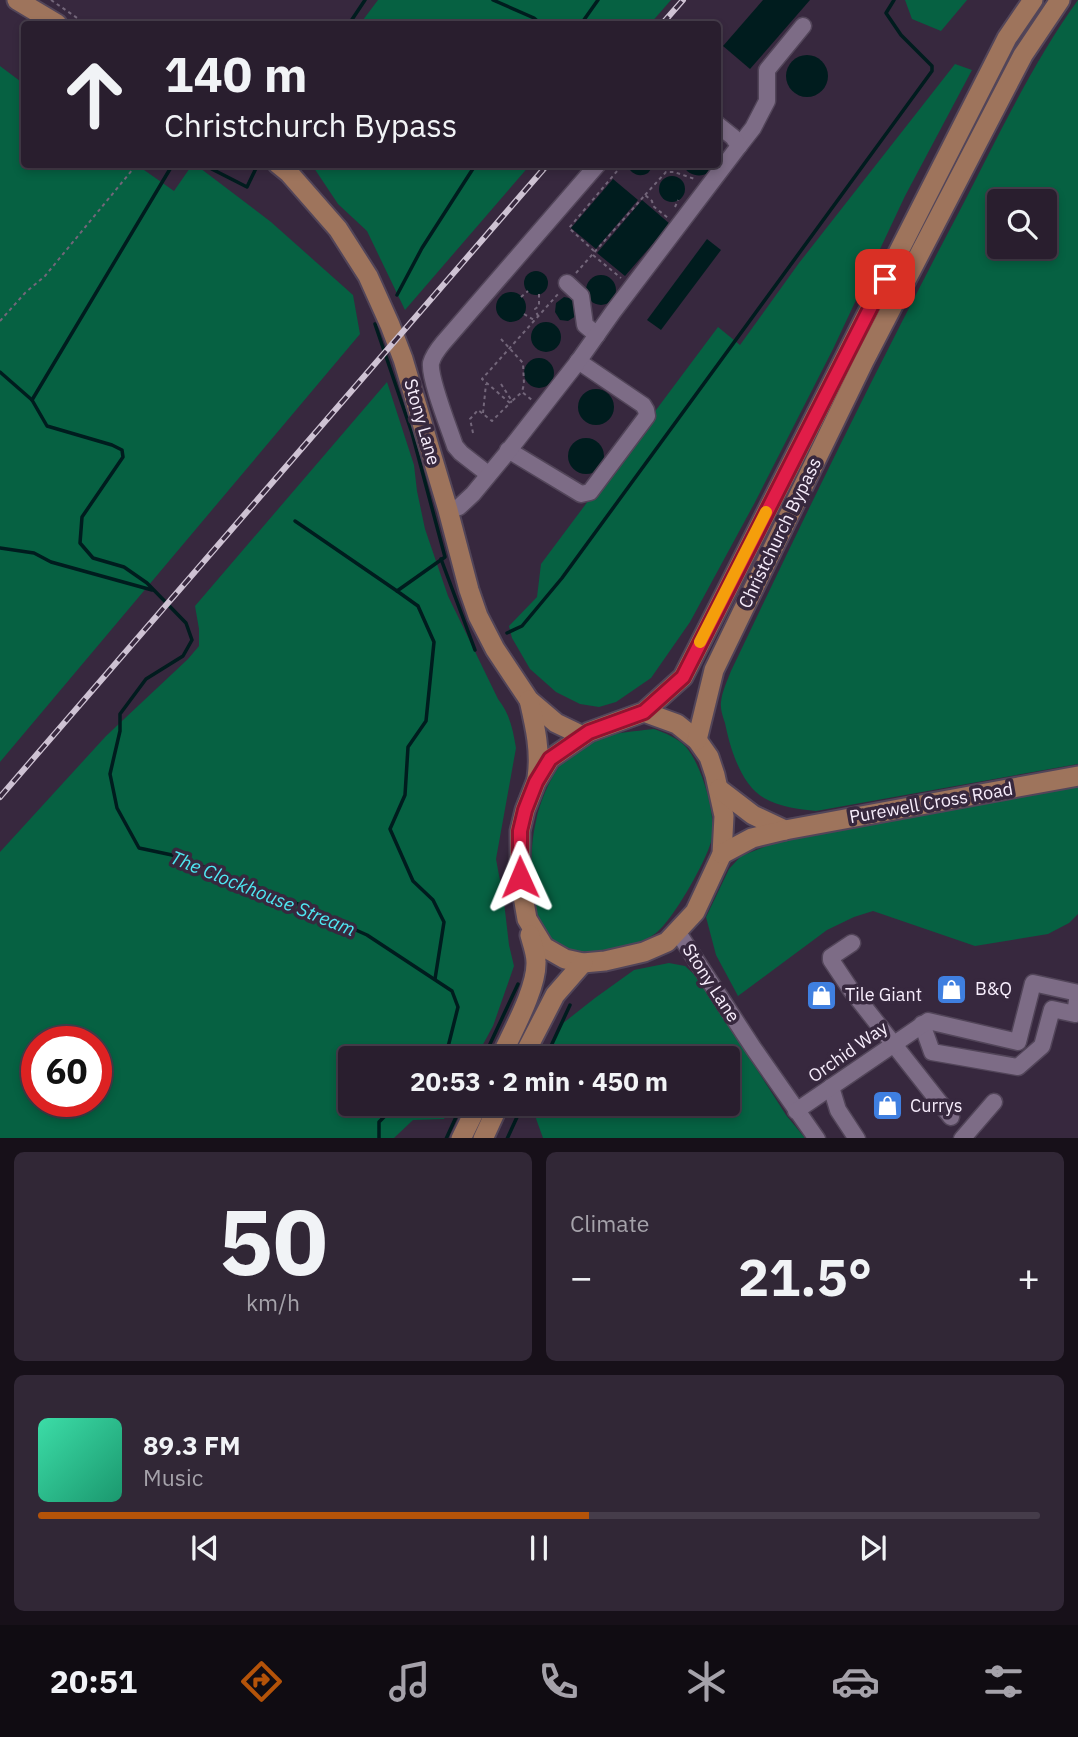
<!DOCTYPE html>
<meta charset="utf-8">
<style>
:root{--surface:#291e2e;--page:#312736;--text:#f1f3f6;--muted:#a5a2aa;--line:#453c4a;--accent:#b45309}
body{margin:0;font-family:"IBM Plex Sans",sans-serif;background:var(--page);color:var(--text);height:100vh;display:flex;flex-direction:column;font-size:26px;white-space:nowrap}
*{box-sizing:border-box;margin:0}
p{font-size:23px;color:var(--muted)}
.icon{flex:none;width:38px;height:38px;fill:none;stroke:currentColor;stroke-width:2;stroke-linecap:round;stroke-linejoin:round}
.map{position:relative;height:1138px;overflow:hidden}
.panel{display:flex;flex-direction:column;gap:14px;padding:14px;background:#171019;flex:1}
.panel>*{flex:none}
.hud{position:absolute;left:21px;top:21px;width:700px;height:147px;border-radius:7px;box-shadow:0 4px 10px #0003,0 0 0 2px var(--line);background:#291e2e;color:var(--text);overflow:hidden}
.buttons{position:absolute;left:987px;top:189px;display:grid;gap:14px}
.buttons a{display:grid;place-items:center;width:70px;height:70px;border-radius:7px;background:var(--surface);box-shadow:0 4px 10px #0003,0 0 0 2px var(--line);font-size:35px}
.speed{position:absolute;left:21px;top:1026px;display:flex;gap:14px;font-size:35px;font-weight:700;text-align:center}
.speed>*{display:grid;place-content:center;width:91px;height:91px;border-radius:50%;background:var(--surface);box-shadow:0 4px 10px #0003,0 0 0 2px var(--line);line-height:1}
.speed .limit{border:10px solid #d22;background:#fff;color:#111}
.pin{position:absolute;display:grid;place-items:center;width:60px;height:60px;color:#fff;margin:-30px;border-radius:14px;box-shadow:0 4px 10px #0006}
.me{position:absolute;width:77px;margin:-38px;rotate:359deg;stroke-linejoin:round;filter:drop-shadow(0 0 5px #0008)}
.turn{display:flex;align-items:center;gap:24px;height:147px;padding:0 28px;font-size:32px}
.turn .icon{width:91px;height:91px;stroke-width:2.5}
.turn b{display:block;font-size:49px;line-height:60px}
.big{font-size:52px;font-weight:700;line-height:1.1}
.panel .tile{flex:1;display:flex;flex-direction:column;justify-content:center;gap:10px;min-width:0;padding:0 24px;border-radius:10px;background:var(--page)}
.panel .dial{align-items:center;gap:0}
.dial b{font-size:91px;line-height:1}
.song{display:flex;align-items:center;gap:21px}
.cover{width:84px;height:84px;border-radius:10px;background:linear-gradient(135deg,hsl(160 70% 55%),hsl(160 70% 35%))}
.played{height:7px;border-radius:4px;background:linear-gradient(90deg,var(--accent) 55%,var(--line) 55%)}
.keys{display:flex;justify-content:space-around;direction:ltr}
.heat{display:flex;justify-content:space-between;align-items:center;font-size:38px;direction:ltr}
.panel .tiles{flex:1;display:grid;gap:14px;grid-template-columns:1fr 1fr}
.tile:last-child{grid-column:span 2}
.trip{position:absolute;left:338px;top:1046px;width:402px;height:70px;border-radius:7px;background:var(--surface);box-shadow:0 4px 10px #0003,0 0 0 2px var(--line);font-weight:700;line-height:70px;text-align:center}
.tabs{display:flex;height:112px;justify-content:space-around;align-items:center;background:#100c12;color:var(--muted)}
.tabs .icon{width:49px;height:49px}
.tabs .selected{color:var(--accent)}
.tabs b{font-size:32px;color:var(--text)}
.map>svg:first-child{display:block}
.green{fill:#066142;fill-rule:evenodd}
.water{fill:#001c1e}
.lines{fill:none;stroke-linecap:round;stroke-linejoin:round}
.stream{stroke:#001c1e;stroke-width:3.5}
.minor-casing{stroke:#524559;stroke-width:19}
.major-casing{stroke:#524559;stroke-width:23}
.path{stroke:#73667a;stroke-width:2;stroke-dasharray:3.5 3.5;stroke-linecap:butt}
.minor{stroke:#7d6c86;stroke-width:16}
.major{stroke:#9e745c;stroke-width:19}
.rail-casing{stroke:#cec2d3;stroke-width:6}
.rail{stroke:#37283e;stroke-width:3.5;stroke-dasharray:10;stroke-linecap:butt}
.route-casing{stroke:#92132f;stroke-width:18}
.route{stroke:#e11d48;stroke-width:12}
.slow{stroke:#f59e0b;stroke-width:12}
.labels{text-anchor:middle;stroke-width:7;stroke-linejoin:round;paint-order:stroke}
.street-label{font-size:18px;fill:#f7edfc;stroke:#37283e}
.poi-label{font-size:18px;fill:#f7edfc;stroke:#37283e;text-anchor:start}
.water-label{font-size:19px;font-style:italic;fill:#4fe7f2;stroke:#37283e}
</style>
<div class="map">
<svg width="1078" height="1139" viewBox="0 0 1078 1139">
<rect width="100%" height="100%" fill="#37283e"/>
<!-- green -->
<g class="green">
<path d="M378,0h293l-21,24h-290z"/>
<path d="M905,0h62l-26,31 -29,-12z"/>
<path d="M1078,0v764l-262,47c-17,-2 -37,-4 -52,-13 -23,-13 -34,-50 -39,-75 -2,-6 -5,-14 -4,-21 1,-10 6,-21 10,-31 73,-154 148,-308 228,-459 37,-71 72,-147 119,-212zM999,201h46v46h-46z"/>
<path d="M955,64l17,6 -67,126 -72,153 -79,155 -64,118 -39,56 -35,24 -17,5 -19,-3 -24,-12 -26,-23 -18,-31 -3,-12 28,-29 4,-33 177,-237 22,18 59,-82z"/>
<path d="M0,66l24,18v80l113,1 37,26 18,-26h4l75,57 82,73 7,39 -360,428z"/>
<path d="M312,165h218l-125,145 -38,-79 -29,-27z"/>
<path d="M387,382l27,83 3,26 8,38 23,67 50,103c12,15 15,31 18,49l-20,111 8,43 5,43 5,21 -21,60 -18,33h-125v45h102l-8,15 -31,1 -19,18h-394v-286l106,-116 82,-77 11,-13v-17l-4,-23zM37,1041h59v60h-59z"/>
<path d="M654,729c11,4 24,9 32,18 16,18 32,72 25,95 -6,21 -38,78 -55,91 -13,10 -33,14 -49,17 -22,4 -44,2 -59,-15 -21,-23 -19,-85 -12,-114 4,-22 19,-55 36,-70 18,-17 58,-19 82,-22z"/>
<path d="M1078,786v128l-9,9 -21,11 -73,12 -102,-35 -19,6 -27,13 -89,66 -22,-41 -10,-38 23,-48 12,-13 46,-18z"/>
<path d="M669,963l16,3 14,13 87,136 19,23h-262l-9,-25 1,-9h193v-45h-184l18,-35 33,-26 39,-28z"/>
</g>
<!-- water -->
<g class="water">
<path d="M763,0h47l-60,69 -27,-23z"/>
<circle cx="807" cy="76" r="21"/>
<path d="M627,165v-1l27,1 -6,8c-9,5 -17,1 -21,-8z"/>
<path d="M682,165h34c-9,14 -25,14 -34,0z"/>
<circle cx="672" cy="189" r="13"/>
<path d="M613,179l25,21 -42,49 -25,-21z"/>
<path d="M642,200l28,24 -45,52 -28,-23z"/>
<path d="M707,239l14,11 -60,80 -14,-10z"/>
<circle cx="536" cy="283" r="12"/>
<circle cx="601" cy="290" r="15"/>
<circle cx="511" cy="307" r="15"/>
<path d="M564,297l10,2 2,17 -8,5 -8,-1 -5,-8 1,-9z"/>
<circle cx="546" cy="337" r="15"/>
<circle cx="539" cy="373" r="15"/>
<circle cx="596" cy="407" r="18"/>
<circle cx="586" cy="456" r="18"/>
</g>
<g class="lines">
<!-- stream -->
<g class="stream">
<path d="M493,0l41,18 7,6"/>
<path d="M349,24l16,-24"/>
<path d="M581,24l17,-24"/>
<path d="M202,164l45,23 11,-23"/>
<path d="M397,295l25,-47 54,-84"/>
<path d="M375,324l37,109 33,124 -48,34 21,15 16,36 -8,79 -18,26 -3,48 -15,34 23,52 20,19 11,22 -9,57"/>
<path d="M0,372l32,28 15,26 65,19 10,5 1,7 -41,60 -2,26 13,15 31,9 23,16 39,40 6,17 -9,16 -37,23 -26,35v17l-10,43 7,34 22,40 33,7 108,41 87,39 85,56 6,16 -13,52"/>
<path d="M32,400l141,-236"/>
<path d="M295,521l102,70"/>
<path d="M0,548l34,5 17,9 101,28"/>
<path d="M441,559l34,91"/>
<path d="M507,633l15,-7 40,-48 370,-507v-5l-31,-31 -15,-22 8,-13"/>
<path d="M483,1059l35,-75"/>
<path d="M545,1059l25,-54"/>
<path d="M379,1139v-17l12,-12 17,-1 13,-5"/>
<path d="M446,1139l16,-35"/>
<path d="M507,1139l16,-35"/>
</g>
<defs>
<g id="minor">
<path d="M739,146l14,-18 14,-27v-31l36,-44"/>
<path d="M567,283l14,13 4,29 12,10"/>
<path d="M508,450l73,44 9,-2 57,-76 -1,-6 -3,-5 -65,-44"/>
<path d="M488,474l-27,-21 -6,-7c-6,-18 -26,-68 -24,-83 2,-8 7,-14 12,-20l155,-179"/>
<path d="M448,510l11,-3 14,-13 33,-40 71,-91 36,-51 126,-166 -6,-9 -15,-12"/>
<path d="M677,931l77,118 63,90"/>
<path d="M852,943l-21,14v3l20,30 100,127"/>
<path d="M922,1024l10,28 86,15 24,-21 10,-37 23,5 3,-20"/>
<path d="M831,1087l7,23 19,29"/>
<path d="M796,1111l132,-90 90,21 15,-59 45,10"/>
<path d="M962,1139l32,-37"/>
</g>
<g id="major">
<path d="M17,0l40,24"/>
<path d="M278,164l11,9 49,56 30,47 22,49 13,34 45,151 21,80 9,26 17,33 34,51 27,23 27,13"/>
<path d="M529,700c6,26 12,51 8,78"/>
<path d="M644,712l33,12 20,16 12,17 6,18 9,41 -2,38 -27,58 -28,30 -23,10 -39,9 -22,2 -18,-4 -21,-12 -17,-28 -4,-23 -3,-19v-46l5,-21 11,-28 14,-23 39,-27 55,-20 39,-35 324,-639 26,-38"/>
<path d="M697,740l17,-70 150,-309 159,-306 37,-55"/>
<path d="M719,789l34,26 32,15"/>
<path d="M722,854l30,-16 33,-8 293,-54"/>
<path d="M500,1059c11,-25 37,-70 36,-97 0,-9 -4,-19 -6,-27"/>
<path d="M522,1059l33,-64 28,-32"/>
<path d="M461,1139l17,-35"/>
<path d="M483,1139l16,-35"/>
</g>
</defs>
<!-- minor casing -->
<use href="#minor" class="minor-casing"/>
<!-- major casing -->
<use href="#major" class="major-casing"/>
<!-- path -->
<g class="path">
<path d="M51,0l35,24"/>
<path d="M645,195l21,-23h8l21,7"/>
<path d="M675,207l3,-7"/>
<path d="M594,251l-25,-23 54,-64"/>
<path d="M593,255l28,23"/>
<path d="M576,273l69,-78 7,6 1,5 15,12"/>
<path d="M521,297l7,-6"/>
<path d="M524,314l10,6"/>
<path d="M538,316l-3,-7 4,-3v-12"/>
<path d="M0,321l25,-28 20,-17 88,-107 17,-5"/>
<path d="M501,339l22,24 1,21 -2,8"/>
<path d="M501,384l11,17 10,-9 10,8"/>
<path d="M510,403l-28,-24 77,-86"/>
<path d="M483,413l3,-29"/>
<path d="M473,433l-3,-14 8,-9 14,11 20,-20"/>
</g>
<!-- minor -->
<use href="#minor" class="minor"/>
<!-- major -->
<use href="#major" class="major"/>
<defs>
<g id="rail">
<path d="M662,24l21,-24"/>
<path d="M0,797l548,-633"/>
</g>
</defs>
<!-- rail casing -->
<use href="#rail" class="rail-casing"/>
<!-- rail -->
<use href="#rail" class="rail"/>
</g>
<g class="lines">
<defs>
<path id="route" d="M520,877v-46l5,-21 11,-28 14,-23 39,-27 55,-20 39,-35 202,-398"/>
</defs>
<!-- route casing -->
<use href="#route" class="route-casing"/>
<!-- route -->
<use href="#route" class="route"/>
<!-- slow -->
<path class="slow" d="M700,642l66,-130"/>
</g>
<!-- icons -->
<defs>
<symbol id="shop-square" viewBox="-11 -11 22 22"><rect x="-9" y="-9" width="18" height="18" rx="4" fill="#3f7fe0" stroke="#37283e"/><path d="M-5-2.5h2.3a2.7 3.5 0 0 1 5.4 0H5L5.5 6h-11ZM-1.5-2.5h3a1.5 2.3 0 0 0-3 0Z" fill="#fff"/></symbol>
</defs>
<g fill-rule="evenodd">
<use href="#shop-square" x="934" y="972" width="35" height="35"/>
<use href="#shop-square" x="804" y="978" width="35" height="35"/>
<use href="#shop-square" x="870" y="1088" width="35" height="35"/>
</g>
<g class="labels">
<!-- street labels -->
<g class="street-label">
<text transform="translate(422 422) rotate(74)" y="6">Stony Lane</text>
<text transform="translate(780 533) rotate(-64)" y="6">Christchurch Bypass</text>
<text transform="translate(931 803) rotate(-10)" y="6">Purewell Cross Road</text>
<text transform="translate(711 983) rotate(57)" y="6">Stony Lane</text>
<text transform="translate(848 1052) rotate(-35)" y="6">Orchid Way</text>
</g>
<!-- poi labels -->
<g class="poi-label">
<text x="975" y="995">B&amp;Q</text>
<text x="845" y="1001">Tile Giant</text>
<text x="910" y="1112">Currys</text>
</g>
<!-- water labels -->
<g class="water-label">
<text transform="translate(263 893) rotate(22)" y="7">The Clockhouse Stream</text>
</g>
</g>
</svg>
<div class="buttons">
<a><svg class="icon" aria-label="search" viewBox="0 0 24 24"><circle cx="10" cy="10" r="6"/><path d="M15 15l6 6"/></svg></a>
</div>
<div class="speed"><div class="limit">60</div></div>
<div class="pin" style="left:885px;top:279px;background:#d93025"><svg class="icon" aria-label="arrive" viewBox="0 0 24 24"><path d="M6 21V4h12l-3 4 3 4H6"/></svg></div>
<svg class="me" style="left:520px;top:877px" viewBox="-20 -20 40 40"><path d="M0-17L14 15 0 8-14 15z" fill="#e11d48" stroke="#fff" stroke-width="4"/></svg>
<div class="trip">20:53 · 2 min · 450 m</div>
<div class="hud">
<div class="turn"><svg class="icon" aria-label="ahead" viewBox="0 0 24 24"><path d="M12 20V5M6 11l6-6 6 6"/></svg><div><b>140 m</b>Christchurch Bypass</div></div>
</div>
</div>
<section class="panel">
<div class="tiles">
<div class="tile dial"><b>50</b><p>km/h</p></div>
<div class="tile"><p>Climate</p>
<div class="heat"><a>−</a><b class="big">21.5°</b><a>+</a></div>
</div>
<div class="tile">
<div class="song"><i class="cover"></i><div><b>89.3 FM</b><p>Music</p></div></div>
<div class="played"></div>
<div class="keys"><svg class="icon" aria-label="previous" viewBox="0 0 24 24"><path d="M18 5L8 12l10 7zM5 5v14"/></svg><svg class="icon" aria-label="pause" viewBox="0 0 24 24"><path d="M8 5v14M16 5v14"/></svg><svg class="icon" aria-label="next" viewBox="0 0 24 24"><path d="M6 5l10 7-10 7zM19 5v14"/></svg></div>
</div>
</div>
</section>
<nav class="tabs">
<b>20:51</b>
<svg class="icon selected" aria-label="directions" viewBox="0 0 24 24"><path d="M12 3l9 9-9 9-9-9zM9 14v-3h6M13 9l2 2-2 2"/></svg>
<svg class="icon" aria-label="music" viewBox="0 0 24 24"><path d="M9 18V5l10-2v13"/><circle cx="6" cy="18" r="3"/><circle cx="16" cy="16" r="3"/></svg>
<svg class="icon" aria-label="phone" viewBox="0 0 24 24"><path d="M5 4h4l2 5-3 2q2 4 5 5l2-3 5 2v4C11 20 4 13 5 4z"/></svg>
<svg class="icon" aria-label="climate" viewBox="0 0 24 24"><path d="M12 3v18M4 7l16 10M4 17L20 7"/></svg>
<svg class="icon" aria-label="car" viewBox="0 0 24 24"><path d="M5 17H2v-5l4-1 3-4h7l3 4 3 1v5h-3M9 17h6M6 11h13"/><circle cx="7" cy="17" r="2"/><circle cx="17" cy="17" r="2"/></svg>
<svg class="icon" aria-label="filters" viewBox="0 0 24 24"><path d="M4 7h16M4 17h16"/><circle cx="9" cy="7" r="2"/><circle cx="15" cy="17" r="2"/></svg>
</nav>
